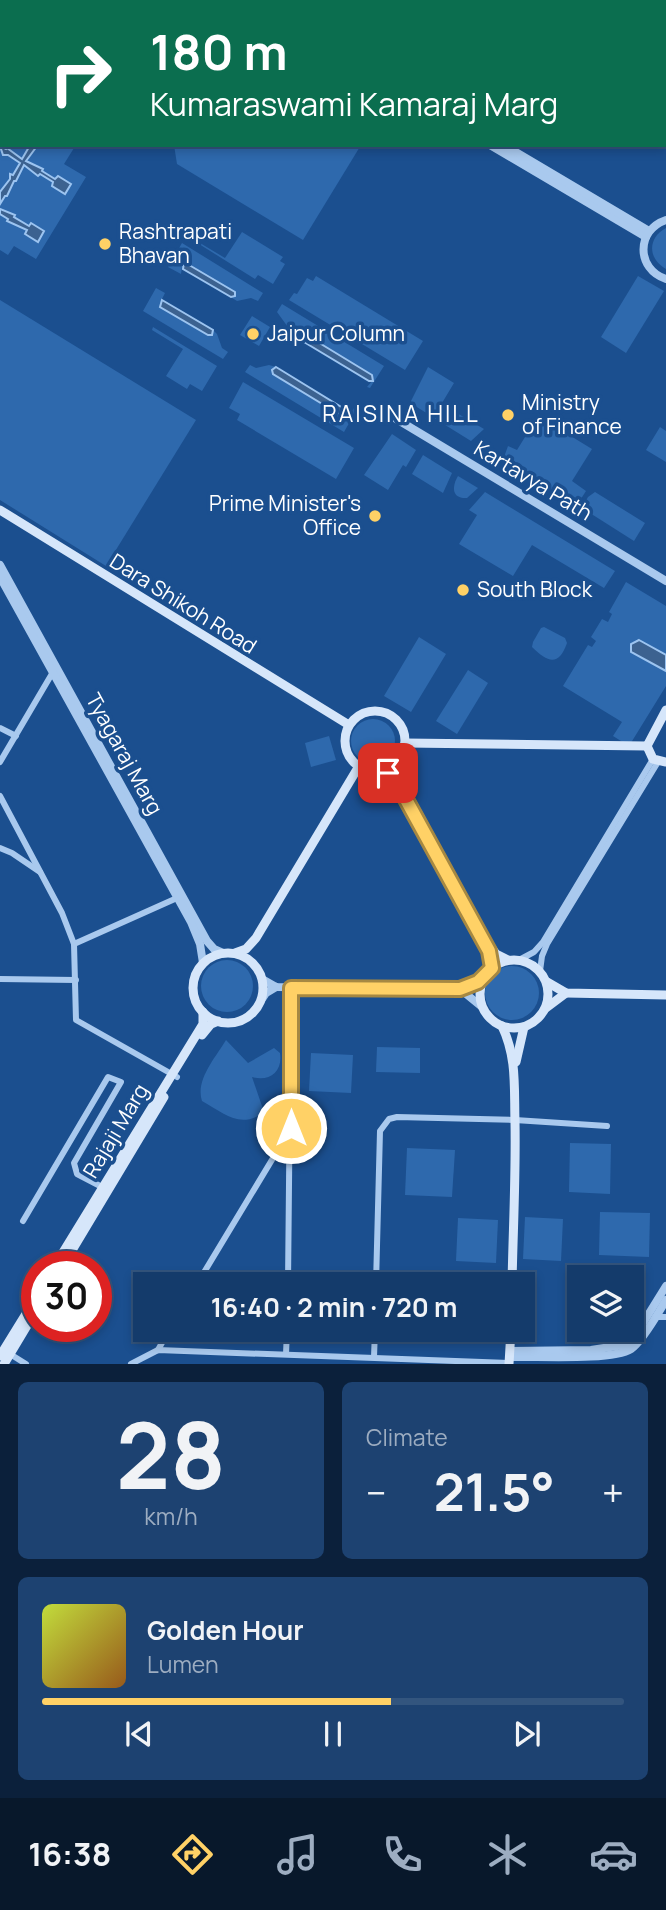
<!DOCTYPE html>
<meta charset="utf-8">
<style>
:root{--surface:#143b6b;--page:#1d4271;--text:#f1f3f6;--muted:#9dadc1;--line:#33557e;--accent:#ffd166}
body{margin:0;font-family:Manrope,sans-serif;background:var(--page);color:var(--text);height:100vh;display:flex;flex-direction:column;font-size:26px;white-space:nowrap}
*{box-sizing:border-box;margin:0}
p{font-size:23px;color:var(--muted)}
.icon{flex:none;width:38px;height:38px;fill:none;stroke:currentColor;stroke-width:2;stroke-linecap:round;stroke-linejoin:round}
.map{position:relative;height:1364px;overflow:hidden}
.details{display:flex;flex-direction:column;gap:18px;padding:18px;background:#0b203b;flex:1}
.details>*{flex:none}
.hud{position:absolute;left:0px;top:0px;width:667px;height:147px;box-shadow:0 4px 10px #0003,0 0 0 2px var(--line);background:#0b6e4f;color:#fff;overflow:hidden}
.fabs{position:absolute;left:567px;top:1265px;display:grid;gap:14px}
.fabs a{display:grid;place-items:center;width:77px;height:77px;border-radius:0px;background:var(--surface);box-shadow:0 4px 10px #0003,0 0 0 2px var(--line);font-size:35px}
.speed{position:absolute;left:21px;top:1251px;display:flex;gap:14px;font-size:35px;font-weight:700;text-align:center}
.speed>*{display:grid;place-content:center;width:91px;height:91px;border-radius:50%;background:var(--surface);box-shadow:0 4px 10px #0003,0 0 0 2px var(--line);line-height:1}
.speed .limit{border:10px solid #d22;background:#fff;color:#111}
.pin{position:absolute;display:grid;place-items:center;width:60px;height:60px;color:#fff;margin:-30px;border-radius:14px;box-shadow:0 4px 10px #0006}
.me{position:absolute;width:77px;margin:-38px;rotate:0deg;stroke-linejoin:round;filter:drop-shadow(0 0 5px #0008)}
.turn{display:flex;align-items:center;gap:24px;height:147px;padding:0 35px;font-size:32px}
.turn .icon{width:91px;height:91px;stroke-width:2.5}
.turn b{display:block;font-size:49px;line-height:60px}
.big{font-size:52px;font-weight:700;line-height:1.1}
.details .widget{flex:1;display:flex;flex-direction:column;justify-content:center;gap:10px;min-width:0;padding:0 24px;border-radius:10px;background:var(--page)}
.details .dial{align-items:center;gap:0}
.dial b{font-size:91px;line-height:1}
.song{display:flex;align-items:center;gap:21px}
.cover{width:84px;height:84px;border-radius:10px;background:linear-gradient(135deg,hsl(70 70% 55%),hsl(30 70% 35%))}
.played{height:7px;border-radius:4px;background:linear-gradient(90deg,var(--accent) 60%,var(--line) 60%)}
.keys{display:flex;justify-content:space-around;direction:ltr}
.heat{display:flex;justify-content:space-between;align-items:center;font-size:38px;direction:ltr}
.details .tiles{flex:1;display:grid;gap:18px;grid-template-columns:1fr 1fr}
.widget:last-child{grid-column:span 2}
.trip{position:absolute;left:133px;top:1272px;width:402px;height:70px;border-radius:0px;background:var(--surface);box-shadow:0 4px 10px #0003,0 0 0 2px var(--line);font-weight:700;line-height:70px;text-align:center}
.menu{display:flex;height:112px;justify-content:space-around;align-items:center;background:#08182b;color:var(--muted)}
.menu .icon{width:49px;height:49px}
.menu .active{color:var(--accent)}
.menu b{font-size:32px;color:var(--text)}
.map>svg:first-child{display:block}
.green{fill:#2e69ad}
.water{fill:#3c6290;stroke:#9cc4f0;stroke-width:2}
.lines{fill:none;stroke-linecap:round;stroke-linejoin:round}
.minor{stroke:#a9c9ee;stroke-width:6}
.tertiary{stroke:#a9c9ee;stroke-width:8}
.secondary{stroke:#d6e6fa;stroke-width:9}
.route-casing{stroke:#a68842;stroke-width:18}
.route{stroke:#ffd166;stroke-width:12}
.poi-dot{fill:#ffd166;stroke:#1b4f8f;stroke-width:2.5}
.labels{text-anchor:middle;stroke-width:7;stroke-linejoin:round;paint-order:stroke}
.poi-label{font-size:21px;fill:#fff;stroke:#1b4f8f;text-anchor:start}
.street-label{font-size:21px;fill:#fff;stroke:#1b4f8f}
.neighbourhood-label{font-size:23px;letter-spacing:2px;fill:#fff;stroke:#1b4f8f}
</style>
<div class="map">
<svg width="666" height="1364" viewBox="0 0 666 1364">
<rect width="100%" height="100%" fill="#1b4f8f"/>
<!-- green -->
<g class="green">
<path d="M0,104l2,41h67l5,3 -10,16 22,13 -50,82 -22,-13 -6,9 -8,-5z"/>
<path d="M174,145h187l-58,95 -126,-76z"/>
<path d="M666,228v41c-18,-10 -19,-31 0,-41z"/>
<path d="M242,232l41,25 -3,4 5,3 -12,20 -15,-9 -3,4 -56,-35 1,-1 25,15z"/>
<path d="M182,243l81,50 -5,8 -7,-3 -14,3 -55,-34 -1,7 -13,-7z"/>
<path d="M316,276l107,65 -18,29 -116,-70 5,-7 3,1 10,-16 6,3z"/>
<path d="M638,276l26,15 -38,62 -25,-16z"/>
<path d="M156,288l9,5 -3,6 2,2 -2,-1 51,33v-3l4,4 5,14 6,4 -5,7 -80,-48z"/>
<path d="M0,300l196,120 -90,146 -106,-66z"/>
<path d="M282,304l102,62 -14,22 -3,-1 6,-7 -77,-50 -3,4 -16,-22z"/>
<path d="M252,316l18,11 -11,19 -19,-11z"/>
<path d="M153,327l64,39 -15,25 -12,-7 -3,5 -21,-13 17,-27 -31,-19z"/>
<path d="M250,365l6,3 13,-3 7,2 -3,1v6l74,45 7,-11 2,3 -12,21 -99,-60z"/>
<path d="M428,367l26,16 -12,20 3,3 -9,13 -24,-15 -1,-3z"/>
<path d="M243,382l111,66 -18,31 -99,-59 3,-6 -11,-6z"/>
<path d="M450,409l34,20 -13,12 -29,-18z"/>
<path d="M538,416l54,33 -20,32 14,10 -9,14 -74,-45 5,-14 9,4z"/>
<path d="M660,427l6,4v31l-20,-12z"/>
<path d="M392,434l24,16 -10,17 -3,-2 -15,25 -24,-15z"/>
<path d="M423,455l29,18 -9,20 -31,-19z"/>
<path d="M458,476l20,12 -11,10c-16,1 -15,-12 -9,-22z"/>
<path d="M485,492l130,79 -11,17 -72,-43 -19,31 -54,-32 18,-29 -8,-5z"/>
<path d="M595,492l50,31 -11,18 -52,-33 6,-11z"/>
<path d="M626,582l40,24v80l-37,60 -16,-10 9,-14 -59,-36 25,-41 4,2 4,-6 -5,-4 11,-18 6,3 4,-8 -3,-2z"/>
<path d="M544,627l21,11 2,5c-8,23 -19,20 -35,4l1,-5 8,-14z"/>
<path d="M419,637l27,17 -35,58 -27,-16z"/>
<path d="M468,670l20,13 -31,51 -21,-13z"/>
<circle cx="373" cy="741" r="22"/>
<path d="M329,736l7,24 -25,7 -6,-24z"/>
<circle cx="227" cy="986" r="26"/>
<circle cx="512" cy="993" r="27"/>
<path d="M226,1040l22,23 26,-15 6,5c3,19 -11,29 -28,24l12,35c-24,18 -40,1 -62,-11 -7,-21 14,-44 24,-61z"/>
<path d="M377,1047l43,1v25l-44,-1z"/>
<path d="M311,1053l42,2 -2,38 -42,-2z"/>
<path d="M570,1143l41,1 -1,50 -41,-2z"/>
<path d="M407,1148l48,2 -3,47 -47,-2z"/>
<path d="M600,1212l50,1 -1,44 -50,-2z"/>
<path d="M525,1217l38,2 -2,42 -38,-2z"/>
<path d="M458,1218l40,2 -2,43 -40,-2z"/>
</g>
<!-- water -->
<g class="water">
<path d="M28,145l9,1 -11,15 17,8 -1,2 13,8 3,-3 13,8 -6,10 -13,-8 1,-4 -13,-8 -2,2 -14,-11 -8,16h-2l-7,15h-2l-5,8v-12l10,-13v-5l3,1 7,-12 -12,-8h-5l-3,-9 6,3 1,-1 15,11 7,-12z"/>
<path d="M0,209l15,6 -1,2 15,9 2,-3 13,8 -6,11 -13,-8 2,-4 -20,-9 1,-2 -8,-5z"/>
<path d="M184,262l51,30v4l-4,1 -48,-28z"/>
<path d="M162,300l51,30 -1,5h-4l-48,-28z"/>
<path d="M298,330l74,45 1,6h-4l-75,-45v-5z"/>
<path d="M276,367l75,46 -1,5 -3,1 -74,-45 -1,-4z"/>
<path d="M639,640l27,15v16l-35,-19v-8z"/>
</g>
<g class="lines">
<!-- minor -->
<g class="minor">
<path d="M438,0l1,2"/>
<path d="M280,2l1,-2"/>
<path d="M340,2l1,-2"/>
<path d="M493,2h100"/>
<path d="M665,3h1"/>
<path d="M0,728l16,8"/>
<path d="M0,762l53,-90"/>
<path d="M0,796l62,117 12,31 2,76 101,57"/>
<path d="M0,848l12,5 28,19"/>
<path d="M74,944l103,-46"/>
<path d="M519,960l15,-8 9,-10 110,-183"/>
<path d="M540,971l2,-15 5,-12 111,-182"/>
<path d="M0,979l76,1"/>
<path d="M23,1221l85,-144 13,5 -47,81 3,11 25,13"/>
<path d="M197,1284l93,-154"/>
<path d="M288,1284l3,-297"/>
<path d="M376,1284l4,-153 9,-12 8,-2 118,3 92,6"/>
<path d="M655,1317h11"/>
<path d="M158,1350l11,-20"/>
<path d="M10,1354l16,10"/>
<path d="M286,1354l1,-24"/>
<path d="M374,1357l1,-27"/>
<path d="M131,1364l27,-14 351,13"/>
</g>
<!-- tertiary -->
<g class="tertiary">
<path d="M254,0l2,2"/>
<path d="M265,0l3,2"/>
<path d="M490,145l156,92"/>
<path d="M504,145l145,86"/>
<path d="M666,220c-30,10 -30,49 0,59"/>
<path d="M383,411l283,170"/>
<path d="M0,565l207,376 7,8 9,4"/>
<path d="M0,577l191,345 9,22 3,19"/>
<path d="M262,979l14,8 184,2 25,-13"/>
<path d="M460,989l22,18"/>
<path d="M262,999l4,-6 10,-6"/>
<path d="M510,1351l81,-1 39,-6 36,-58"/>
<path d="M510,1357c25,-1 102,4 121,-8 11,-7 28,-37 35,-49"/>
</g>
<!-- secondary -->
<g class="secondary">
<path d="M0,510l349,215"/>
<path d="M666,710l-19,36 6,13 13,3"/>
<circle cx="375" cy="741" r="30"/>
<path d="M405,743l242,3"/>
<path d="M398,760l-1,15 93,171 6,8 12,6"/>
<path d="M380,770l8,3 9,11"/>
<path d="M486,946l6,14v8"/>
<circle cx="228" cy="988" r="35"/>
<path d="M235,953l11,-4 10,-11 103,-172"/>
<circle cx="514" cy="994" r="34"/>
<path d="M547,982l19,11 100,2"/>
<path d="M546,1008l20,-15"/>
<path d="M502,1026c15,31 12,62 13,96 1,54 -2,108 -3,162"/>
<path d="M202,1035l9,-11 7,-3"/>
<path d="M516,1062l8,-35"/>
<path d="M54,1267l149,-243v-12"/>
<path d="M62,1267l102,-170"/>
<path d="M0,1356l37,-60"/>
<path d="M4,1364l33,-55"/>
<path d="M509,1364l2,-34"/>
</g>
</g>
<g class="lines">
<defs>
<path id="route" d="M291,1128v-140l169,1 18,-7 14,-14 -3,-17 -92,-168 -9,-10"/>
</defs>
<!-- route casing -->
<use href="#route" class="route-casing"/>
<!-- route -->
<use href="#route" class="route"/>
</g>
<!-- markers -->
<g class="poi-dot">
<circle cx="105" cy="244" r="7"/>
<circle cx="253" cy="334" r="7"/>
<circle cx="508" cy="415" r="7"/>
<circle cx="375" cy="516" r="7"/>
<circle cx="463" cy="590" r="7"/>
</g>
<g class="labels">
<!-- poi labels -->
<g class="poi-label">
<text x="119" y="239">Rashtrapati<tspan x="119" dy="24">Bhavan</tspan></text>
<text x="267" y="341">Jaipur Column</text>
<text x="522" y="410">Ministry<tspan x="522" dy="24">of Finance</tspan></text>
<text x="361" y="511" text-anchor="end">Prime Minister's<tspan x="361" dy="24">Office</tspan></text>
<text x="477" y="597">South Block</text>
</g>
<!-- street labels -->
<g class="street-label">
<text transform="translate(533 481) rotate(31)" y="7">Kartavya Path</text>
<text transform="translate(183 604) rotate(32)" y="7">Dara Shikoh Road</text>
<text transform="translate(124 754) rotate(61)" y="7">Tyagaraj Marg</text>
<text transform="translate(116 1131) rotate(-59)" y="7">Rajaji Marg</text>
</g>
<!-- neighbourhood labels -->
<g class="neighbourhood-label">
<text x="401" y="422">RAISINA HILL</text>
</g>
</g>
</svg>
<div class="fabs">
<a><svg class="icon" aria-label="layers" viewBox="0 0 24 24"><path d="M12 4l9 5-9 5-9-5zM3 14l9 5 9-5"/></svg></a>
</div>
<div class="speed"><div class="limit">30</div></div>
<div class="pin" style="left:388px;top:773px;background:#d93025"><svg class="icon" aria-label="arrive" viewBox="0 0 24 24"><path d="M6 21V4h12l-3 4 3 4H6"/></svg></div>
<svg class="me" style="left:291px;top:1128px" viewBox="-20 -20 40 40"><circle r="17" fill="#ffd166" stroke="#fff" stroke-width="3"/><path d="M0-11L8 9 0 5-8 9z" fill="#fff"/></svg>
<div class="trip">16:40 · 2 min · 720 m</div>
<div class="hud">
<div class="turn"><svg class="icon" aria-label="right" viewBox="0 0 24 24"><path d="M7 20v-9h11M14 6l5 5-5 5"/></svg><div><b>180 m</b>Kumaraswami Kamaraj Marg</div></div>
</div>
</div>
<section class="details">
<div class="tiles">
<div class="widget dial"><b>28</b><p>km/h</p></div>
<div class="widget"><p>Climate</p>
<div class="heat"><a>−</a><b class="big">21.5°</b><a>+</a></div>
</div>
<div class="widget">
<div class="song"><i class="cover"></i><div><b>Golden Hour</b><p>Lumen</p></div></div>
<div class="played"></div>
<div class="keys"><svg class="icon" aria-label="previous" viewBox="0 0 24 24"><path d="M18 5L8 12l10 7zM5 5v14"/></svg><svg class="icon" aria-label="pause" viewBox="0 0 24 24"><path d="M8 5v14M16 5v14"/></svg><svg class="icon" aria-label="next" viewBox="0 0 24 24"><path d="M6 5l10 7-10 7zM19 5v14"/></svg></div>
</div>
</div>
</section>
<nav class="menu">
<b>16:38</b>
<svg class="icon active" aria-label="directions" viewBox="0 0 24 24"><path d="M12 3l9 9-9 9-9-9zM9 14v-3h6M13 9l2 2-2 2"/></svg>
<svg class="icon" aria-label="music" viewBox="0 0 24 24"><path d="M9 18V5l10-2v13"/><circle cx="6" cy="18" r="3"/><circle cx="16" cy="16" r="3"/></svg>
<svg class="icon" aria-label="phone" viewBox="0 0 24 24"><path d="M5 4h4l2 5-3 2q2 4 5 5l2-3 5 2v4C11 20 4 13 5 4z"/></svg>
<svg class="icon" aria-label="climate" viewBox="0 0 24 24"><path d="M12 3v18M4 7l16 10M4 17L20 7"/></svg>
<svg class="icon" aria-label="car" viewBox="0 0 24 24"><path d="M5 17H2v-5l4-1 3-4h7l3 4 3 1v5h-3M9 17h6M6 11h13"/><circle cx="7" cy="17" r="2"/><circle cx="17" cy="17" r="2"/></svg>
</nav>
